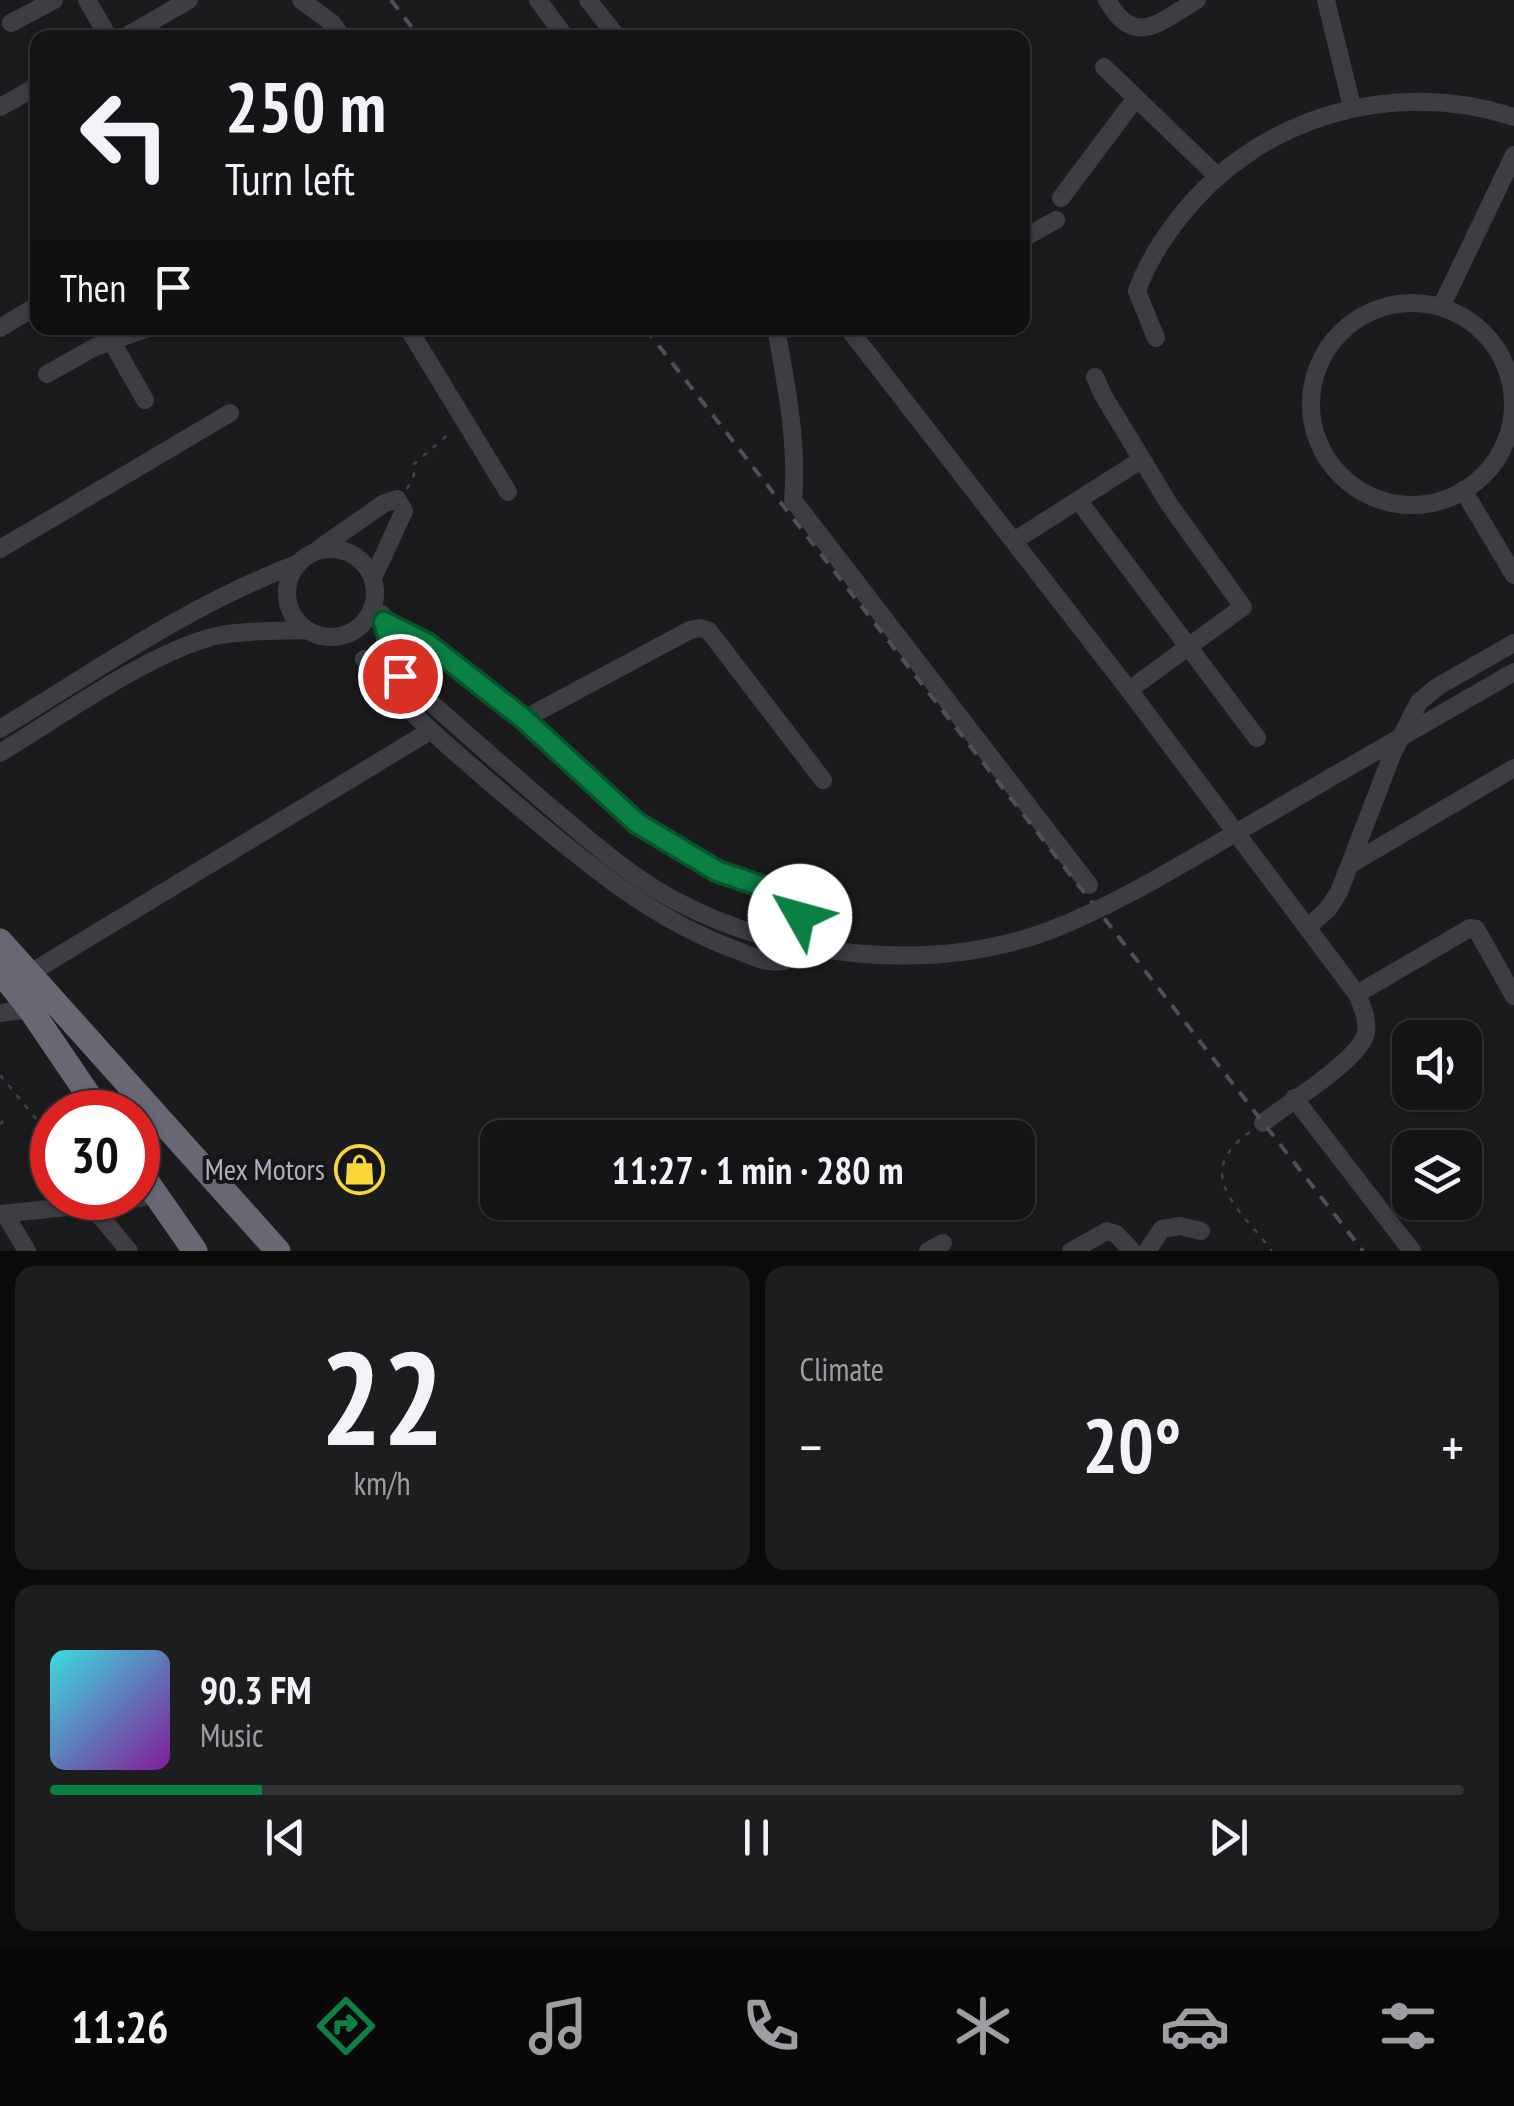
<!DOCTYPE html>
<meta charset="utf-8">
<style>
:root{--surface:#141416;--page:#1d1d1f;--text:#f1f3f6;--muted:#9d9ea1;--line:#333335;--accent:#0b8043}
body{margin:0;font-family:"PT Sans Narrow",sans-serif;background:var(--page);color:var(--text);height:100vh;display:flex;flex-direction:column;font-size:38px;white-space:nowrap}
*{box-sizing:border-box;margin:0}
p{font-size:32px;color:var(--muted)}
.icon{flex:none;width:55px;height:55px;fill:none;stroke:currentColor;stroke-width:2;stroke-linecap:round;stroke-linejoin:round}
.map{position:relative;height:1251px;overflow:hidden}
.details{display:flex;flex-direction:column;gap:15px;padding:15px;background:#0b0b0c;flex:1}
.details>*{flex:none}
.banner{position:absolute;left:30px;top:30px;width:1000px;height:305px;border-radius:20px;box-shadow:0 2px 8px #0004,0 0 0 2px var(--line);background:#141416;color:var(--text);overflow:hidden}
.buttons{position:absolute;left:1392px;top:1020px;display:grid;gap:20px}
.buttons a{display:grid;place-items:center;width:90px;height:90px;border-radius:20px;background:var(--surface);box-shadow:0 2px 8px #0004,0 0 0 2px var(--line);font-size:50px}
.speed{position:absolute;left:30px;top:1090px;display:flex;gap:20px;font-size:50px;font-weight:700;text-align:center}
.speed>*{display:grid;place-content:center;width:130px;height:130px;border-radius:50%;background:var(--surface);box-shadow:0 2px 8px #0004,0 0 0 2px var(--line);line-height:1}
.speed .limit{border:15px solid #d22;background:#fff;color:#111}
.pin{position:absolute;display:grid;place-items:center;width:85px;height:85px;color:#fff;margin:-42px;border:5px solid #fff;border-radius:50%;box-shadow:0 2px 10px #0007}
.me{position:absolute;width:110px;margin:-55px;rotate:308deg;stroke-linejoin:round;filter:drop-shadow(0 0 8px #0008)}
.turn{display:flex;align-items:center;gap:35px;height:210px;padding:0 30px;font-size:45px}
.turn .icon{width:130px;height:130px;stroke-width:2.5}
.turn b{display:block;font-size:70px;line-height:85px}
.then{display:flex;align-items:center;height:95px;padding:0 30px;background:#0003;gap:20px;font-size:38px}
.big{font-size:75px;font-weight:800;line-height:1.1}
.details .tile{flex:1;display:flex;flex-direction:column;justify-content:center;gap:15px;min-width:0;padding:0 35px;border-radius:20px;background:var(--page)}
.details .dial{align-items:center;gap:0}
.dial b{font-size:130px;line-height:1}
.song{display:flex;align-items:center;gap:30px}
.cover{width:120px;height:120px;border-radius:15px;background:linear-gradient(135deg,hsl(180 70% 55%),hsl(290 70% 35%))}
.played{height:10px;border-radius:5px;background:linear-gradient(90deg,var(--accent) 15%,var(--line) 15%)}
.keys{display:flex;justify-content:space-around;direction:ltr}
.heat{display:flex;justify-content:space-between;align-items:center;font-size:55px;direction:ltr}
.details .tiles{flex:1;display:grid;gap:15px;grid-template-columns:1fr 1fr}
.tile:last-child{grid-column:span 2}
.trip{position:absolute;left:480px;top:1120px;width:555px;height:100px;border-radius:20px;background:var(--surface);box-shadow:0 2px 8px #0004,0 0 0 2px var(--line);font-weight:800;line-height:100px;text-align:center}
.tab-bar{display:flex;height:160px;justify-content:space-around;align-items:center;background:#080809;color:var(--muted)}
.tab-bar .icon{width:70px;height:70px}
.tab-bar .on{color:var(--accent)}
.tab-bar b{font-size:45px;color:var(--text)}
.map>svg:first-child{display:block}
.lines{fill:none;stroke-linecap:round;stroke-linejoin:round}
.path{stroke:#414249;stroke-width:2.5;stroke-dasharray:5 8;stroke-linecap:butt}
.minor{stroke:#3d3d44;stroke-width:18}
.highway{stroke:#676873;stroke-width:25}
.rail{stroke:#4e4f57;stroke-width:4;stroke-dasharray:12 10;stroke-linecap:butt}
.minor-bridge{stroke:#3d3d44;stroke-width:18}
.route-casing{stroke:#07532c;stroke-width:25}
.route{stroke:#0b8043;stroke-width:18}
.labels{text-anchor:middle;stroke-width:8;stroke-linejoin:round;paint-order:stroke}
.poi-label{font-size:30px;fill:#adafbc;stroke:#161518;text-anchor:end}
</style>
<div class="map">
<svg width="1514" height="1251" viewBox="0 0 1514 1251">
<rect width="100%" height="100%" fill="#1b1a1d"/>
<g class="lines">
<!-- path -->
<g class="path">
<path d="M407,489l7,-14 -1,-10 38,-33"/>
<path d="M0,1075l52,63"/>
<path d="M0,1124l3,-3"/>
<path d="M1250,1132c-60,42 -9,78 22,119"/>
</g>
<!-- minor -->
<g class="minor">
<path d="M87,0l22,38"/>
<path d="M301,0l31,23 11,15"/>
<path d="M538,0l28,38"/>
<path d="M588,0l30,38"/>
<path d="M1107,0c28,49 52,22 90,0"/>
<path d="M1326,0l26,107"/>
<path d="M11,23l43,-23"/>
<path d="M123,38l66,-38"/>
<path d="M1104,67l112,108"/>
<path d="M0,107l38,-21"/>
<path d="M1061,198l75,-100"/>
<path d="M1022,239l34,-19"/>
<circle cx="1412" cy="404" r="101"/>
<path d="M1441,307l73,-152"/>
<path d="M0,328l38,-23"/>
<path d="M104,328l41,72"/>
<path d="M408,328l100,164"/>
<path d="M776,328c10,56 22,115 17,172l296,385"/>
<path d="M848,328l281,362 228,304c5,12 11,25 9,39 -6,27 -80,71 -103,90"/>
<path d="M1156,338l-19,-47c9,-27 25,-51 42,-73 78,-101 213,-141 335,-101"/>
<path d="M47,374l48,-27 53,-19"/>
<path d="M1095,377l8,18 66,109 74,103 -114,83"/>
<path d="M1463,490l51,85"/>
<path d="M1078,500l179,238"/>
<path d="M1014,541l127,-81"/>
<path d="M320,548l63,-44 14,-5 7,12 -31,67"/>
<circle cx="331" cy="593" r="44"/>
<path d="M0,549l230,-136"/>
<path d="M382,614l19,62"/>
<path d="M364,659c41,53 92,94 142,137 73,61 143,123 233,155 17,7 33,15 51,8l10,-38 -4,-20 -79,-30 -80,-48 -113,-104 -96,-75 -44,-22"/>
<path d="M524,719l166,-89 10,-2 9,3 114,149"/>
<path d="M0,729c96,-58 192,-126 297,-165"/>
<path d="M0,753c58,-35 157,-106 221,-118 28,-5 58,-4 86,-5"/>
<path d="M1351,864l163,-96"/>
<path d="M1309,926l19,-17 11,-17 55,-142 25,-48 18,-15 77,-44"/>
<path d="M27,975l403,-244"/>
<path d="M1357,994l113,-66 6,1 38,67"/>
<path d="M0,1013l30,-4"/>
<path d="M1294,1098l118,153"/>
<path d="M91,1205l38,46"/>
<path d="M0,1214l126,-13 26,-6 8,7"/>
<path d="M5,1214l22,37"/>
<path d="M928,1251l15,-8"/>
<path d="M1071,1251l36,-20 9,3 16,17"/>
<path d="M1147,1251l15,-22 18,-3 21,5"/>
</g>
<!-- highway -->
<g class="highway">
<path d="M0,941l278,310"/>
<path d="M0,971l30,38 70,103"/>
<path d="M138,1169l57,82"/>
</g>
<!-- rail -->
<g class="rail">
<path d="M391,0l29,38"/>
<path d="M645,328l718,923"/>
</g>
<!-- minor-bridge -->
<path class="minor-bridge" d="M401,676c49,44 98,87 148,130 39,33 81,71 127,95 110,58 257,73 375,29 72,-28 140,-72 207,-110 85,-50 171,-99 256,-148"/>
</g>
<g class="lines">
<defs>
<path id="route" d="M400,676l-16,-54 44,22 96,75 113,104 80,48 73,25 9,10 1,10"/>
</defs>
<!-- route casing -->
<use href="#route" class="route-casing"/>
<!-- route -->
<use href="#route" class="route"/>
</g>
<!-- icons -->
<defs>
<symbol id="shop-ring" viewBox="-11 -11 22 22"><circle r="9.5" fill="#161518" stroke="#f7d838" stroke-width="1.5"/><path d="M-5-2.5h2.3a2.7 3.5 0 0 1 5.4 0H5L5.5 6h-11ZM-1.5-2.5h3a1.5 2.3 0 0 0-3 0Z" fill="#f7d838"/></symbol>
</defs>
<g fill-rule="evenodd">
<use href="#shop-ring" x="332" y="1142" width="55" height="55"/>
</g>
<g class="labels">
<!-- poi labels -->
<g class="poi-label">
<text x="325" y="1180">Mex Motors</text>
</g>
</g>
</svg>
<div class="buttons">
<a><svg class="icon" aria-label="sound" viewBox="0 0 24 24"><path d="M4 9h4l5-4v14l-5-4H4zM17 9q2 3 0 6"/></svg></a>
<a><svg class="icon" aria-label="layers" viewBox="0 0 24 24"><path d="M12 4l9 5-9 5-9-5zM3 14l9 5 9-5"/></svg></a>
</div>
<div class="speed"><div class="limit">30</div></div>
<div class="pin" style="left:400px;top:676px;background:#d93025"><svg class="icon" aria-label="arrive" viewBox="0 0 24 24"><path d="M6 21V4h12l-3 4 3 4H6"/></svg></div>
<svg class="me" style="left:800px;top:916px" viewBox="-20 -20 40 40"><circle r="19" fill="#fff"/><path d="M0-13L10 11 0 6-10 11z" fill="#0b8043"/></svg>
<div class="trip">11:27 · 1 min · 280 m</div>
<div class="banner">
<div class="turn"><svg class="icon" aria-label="left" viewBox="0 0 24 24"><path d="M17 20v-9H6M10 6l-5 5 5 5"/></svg><div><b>250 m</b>Turn left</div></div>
<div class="then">Then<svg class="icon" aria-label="arrive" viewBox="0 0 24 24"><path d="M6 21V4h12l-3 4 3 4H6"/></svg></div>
</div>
</div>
<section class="details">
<div class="tiles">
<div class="tile dial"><b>22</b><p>km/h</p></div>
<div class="tile"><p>Climate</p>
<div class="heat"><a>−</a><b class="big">20°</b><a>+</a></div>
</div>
<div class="tile">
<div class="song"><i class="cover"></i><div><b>90.3 FM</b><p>Music</p></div></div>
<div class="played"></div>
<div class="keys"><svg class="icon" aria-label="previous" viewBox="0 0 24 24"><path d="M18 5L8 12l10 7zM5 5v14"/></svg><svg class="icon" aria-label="pause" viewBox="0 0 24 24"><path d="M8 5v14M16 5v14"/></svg><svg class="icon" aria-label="next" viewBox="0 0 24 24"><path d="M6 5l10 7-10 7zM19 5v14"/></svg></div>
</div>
</div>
</section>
<nav class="tab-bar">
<b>11:26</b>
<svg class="icon on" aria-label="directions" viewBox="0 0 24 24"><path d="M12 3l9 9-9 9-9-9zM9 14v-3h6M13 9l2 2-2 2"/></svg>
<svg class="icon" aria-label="music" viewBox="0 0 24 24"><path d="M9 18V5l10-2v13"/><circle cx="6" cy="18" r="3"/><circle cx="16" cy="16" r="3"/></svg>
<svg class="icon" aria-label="phone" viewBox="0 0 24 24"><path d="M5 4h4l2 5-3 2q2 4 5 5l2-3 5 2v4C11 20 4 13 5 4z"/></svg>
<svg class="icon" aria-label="climate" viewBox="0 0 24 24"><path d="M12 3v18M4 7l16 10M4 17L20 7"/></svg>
<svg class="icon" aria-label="car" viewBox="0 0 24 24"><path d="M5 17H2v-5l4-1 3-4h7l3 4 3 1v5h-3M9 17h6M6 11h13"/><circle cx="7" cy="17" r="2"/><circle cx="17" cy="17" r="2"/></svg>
<svg class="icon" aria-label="filters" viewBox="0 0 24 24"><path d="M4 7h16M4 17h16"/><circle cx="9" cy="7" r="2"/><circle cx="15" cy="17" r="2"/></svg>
</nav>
